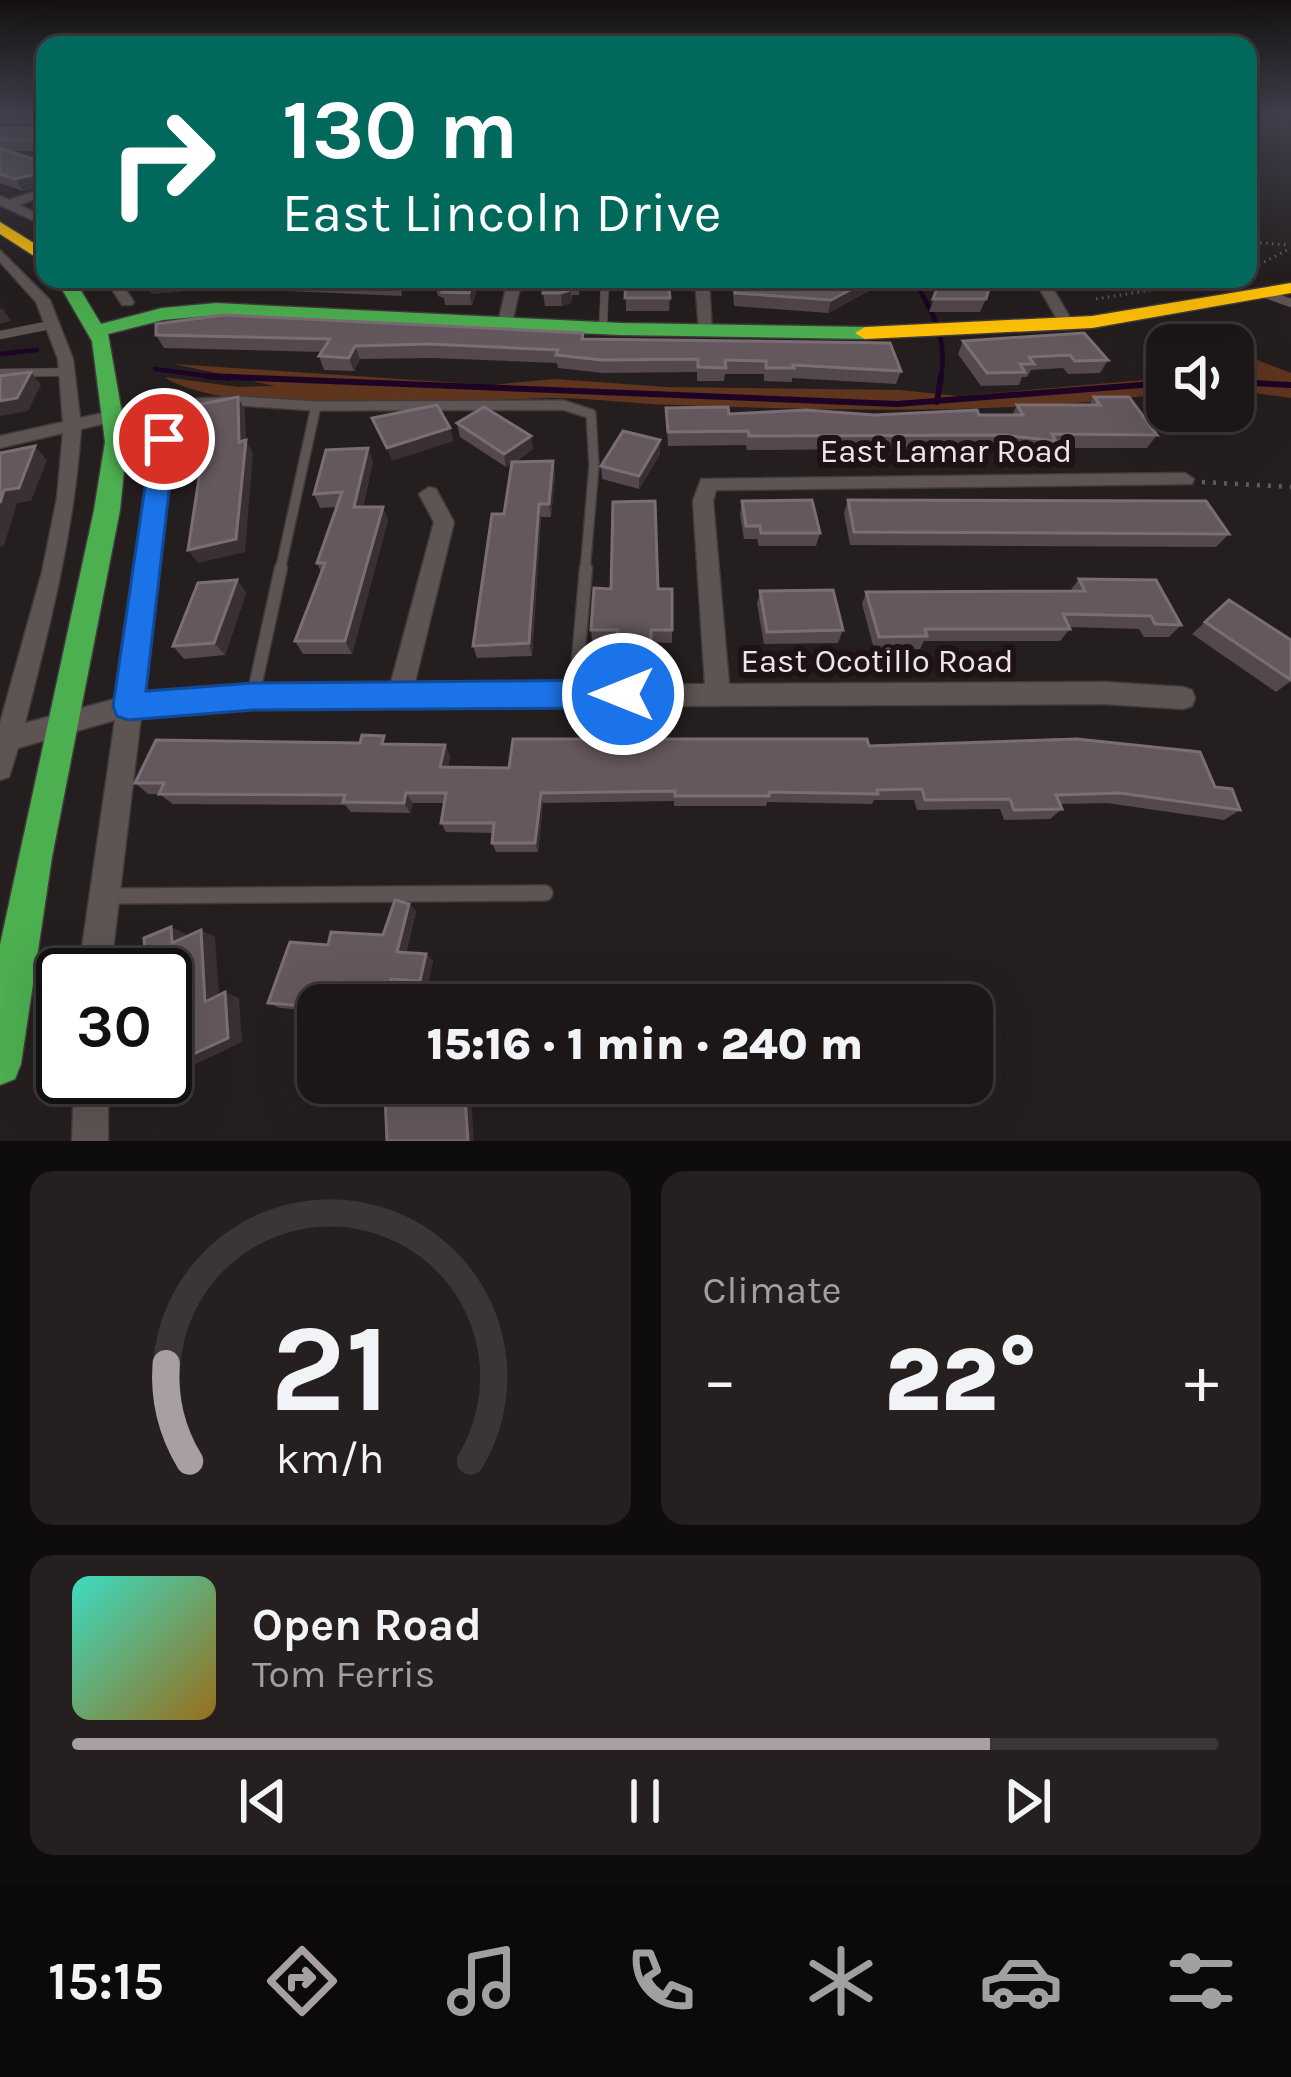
<!DOCTYPE html>
<meta charset="utf-8">
<style>
:root{--surface:#1c1617;--page:#251f20;--text:#f1f3f6;--muted:#a09fa1;--line:#3a3536;--accent:#a89fa1}
body{margin:0;font-family:Karla,sans-serif;background:var(--page);color:var(--text);height:100vh;display:flex;flex-direction:column;font-size:45px;white-space:nowrap}
*{box-sizing:border-box;margin:0}
p{font-size:39px;color:var(--muted)}
.icon{flex:none;width:66px;height:66px;fill:none;stroke:currentColor;stroke-width:2;stroke-linecap:round;stroke-linejoin:round}
.map{position:relative;height:1141px;overflow:hidden}
.sheet{display:flex;flex-direction:column;gap:30px;padding:30px;background:#0f0c0d;flex:1}
.sheet>*{flex:none}
.hud{position:absolute;left:36px;top:36px;width:1221px;height:252px;border-radius:24px;box-shadow:0 12px 48px #0002,0 0 0 3px var(--line);background:#00695c;color:#fff;overflow:hidden}
.buttons{position:absolute;left:1146px;top:324px;display:grid;gap:24px}
.buttons a{display:grid;place-items:center;width:108px;height:108px;border-radius:24px;background:var(--surface);box-shadow:0 12px 48px #0002,0 0 0 3px var(--line);font-size:60px}
.speed{position:absolute;left:36px;top:948px;display:flex;gap:24px;font-size:60px;font-weight:700;text-align:center}
.speed>*{display:grid;place-content:center;width:156px;height:156px;border-radius:50%;background:var(--surface);box-shadow:0 12px 48px #0002,0 0 0 3px var(--line);line-height:1}
.speed .limit{border:6px solid #111;border-radius:18px;background:#fff;color:#111}
.pin{position:absolute;display:grid;place-items:center;width:102px;height:102px;color:#fff;margin:-51px;border:6px solid #fff;border-radius:50%;box-shadow:0 3px 12px #0007}
.me{position:absolute;width:132px;margin:-66px;rotate:270deg;stroke-linejoin:round;filter:drop-shadow(0 0 9px #0008)}
.turn{display:flex;align-items:center;gap:42px;height:252px;padding:0 48px;font-size:54px}
.turn .icon{width:156px;height:156px;stroke-width:2.5}
.turn b{display:block;font-size:84px;line-height:102px}
.big{font-size:90px;font-weight:800;line-height:1.1}
.sheet .widget{flex:1;display:flex;flex-direction:column;justify-content:center;gap:18px;min-width:0;padding:0 42px;border-radius:24px;background:var(--page)}
.sheet .dial{align-items:center;gap:0}
.dial svg{height:312px;overflow:visible;fill:none;stroke:var(--line);stroke-width:7;stroke-linecap:round;text-anchor:middle}
.dial text{fill:var(--text);stroke:none}
.song{display:flex;align-items:center;gap:36px}
.cover{width:144px;height:144px;border-radius:18px;background:linear-gradient(135deg,hsl(170 70% 55%),hsl(40 70% 35%))}
.played{height:12px;border-radius:6px;background:linear-gradient(90deg,var(--accent) 80%,var(--line) 80%)}
.keys{display:flex;justify-content:space-around;direction:ltr}
.heat{display:flex;justify-content:space-between;align-items:center;font-size:66px;direction:ltr}
.sheet .tiles{flex:1;display:grid;gap:30px;grid-template-columns:1fr 1fr}
.widget:last-child{grid-column:span 2}
.trip{position:absolute;left:297px;top:984px;width:696px;height:120px;border-radius:24px;background:var(--surface);box-shadow:0 12px 48px #0002,0 0 0 3px var(--line);font-weight:800;line-height:120px;text-align:center}
.dock{display:flex;height:192px;justify-content:space-around;align-items:center;background:#0b0909;color:var(--muted)}
.dock .icon{width:84px;height:84px}
.dock .active{color:var(--accent)}
.dock b{font-size:54px;color:var(--text)}
.map>svg:first-child{display:block}
.green{fill:#5f351e}
.lines{fill:none;stroke-linecap:round;stroke-linejoin:round}
.stream-far1{stroke:#1d0325;stroke-width:4.5}
.stream{stroke:#1d0325;stroke-width:6}
.lane-far3-casing{stroke:#403b3c;stroke-width:9}
.lane-far2-casing{stroke:#403b3c;stroke-width:12}
.lane-far1-casing{stroke:#403b3c;stroke-width:15}
.lane-casing{stroke:#403b3c;stroke-width:18}
.street-casing{stroke:#403b3c;stroke-width:3}
.fast-casing{stroke:#403b3c;stroke-width:3}
.slow-casing{stroke:#403b3c;stroke-width:3}
.path-far1{stroke:#635b5a;stroke-width:3;stroke-dasharray:1.5 4.5;stroke-linecap:butt}
.path{stroke:#635b5a;stroke-width:4.5;stroke-dasharray:3 8;stroke-linecap:butt}
.lane-far3{stroke:#5e5453;stroke-width:8}
.lane-far2{stroke:#5e5453;stroke-width:9}
.lane-far1{stroke:#5e5453;stroke-width:12}
.lane{stroke:#5e5453;stroke-width:15}
.street{fill:#5e5453;fill-rule:evenodd}
.fast{fill:#4caf50;fill-rule:evenodd}
.slow{fill:#ffc107;fill-rule:evenodd}
.wall{fill:#54474e}
.shaded-wall{fill:#3a2f34}
.building{fill:#64585e;stroke:#7a6e74;stroke-width:3}
.route{fill:#1a73e8;stroke:#114b97;stroke-width:3}
.labels{text-anchor:middle;stroke-width:12;stroke-linejoin:round;paint-order:stroke}
.street-label{font-size:33px;fill:#eee5e7;stroke:#1e1215}
</style>
<div class="map">
<svg width="1291" height="1141" viewBox="0 0 1291 1141">
<rect width="100%" height="100%" fill="#251e1f"/>
<!-- green -->
<g class="green">
<path d="M1239,353l52,20v25l-58,-8v-34z"/>
<path d="M174,364l316,21 65,-6 111,8 233,3 60,6 208,-18v15c-163,23 -330,17 -494,12 -39,-1 -79,-7 -119,-7 -87,1 -322,23 -390,-21l74,10 37,-1z"/>
</g>
<g class="lines">
<!-- stream-far1 -->
<g class="stream-far1">
<path d="M925,279l-6,10c18,31 28,53 22,90"/>
<path d="M0,354l37,-4"/>
<path d="M155,369l74,10"/>
</g>
<!-- stream -->
<g class="stream">
<path d="M207,376l690,28 270,-21"/>
<path d="M1233,382l58,3"/>
<path d="M937,402l4,-26"/>
</g>
<defs>
<g id="lane-far3">
<path d="M1266,294l25,9"/>
<path d="M603,329l2,-50"/>
<path d="M0,335l55,-11"/>
<path d="M0,373l68,-1"/>
</g>
<g id="lane-far2">
<path d="M162,405l77,-4 77,5 247,-1 28,9 3,52 -9,105"/>
<path d="M280,571l36,-165"/>
</g>
<g id="lane-far1">
<path d="M575,694l11,-126"/>
<path d="M253,696l28,-128"/>
</g>
<path id="lane" d="M110,896l435,-3"/>
<g id="street">
<path d="M45,188v7l-26,10 26,12v9l-45,-21v-9l9,4z"/>
<path d="M0,250l50,50 23,59 7,59 82,-18 8,5 -3,95 -24,194 110,-8h137l44,-164 -15,-28 10,-7 7,2 18,33 -40,164 291,-2 -12,-183 8,-22 484,-6 9,6 -2,5 -476,6 -3,11 16,183 376,-2 78,5 9,3 3,8 -3,8 -9,3 -78,-5 -852,4 -112,8 -31,259h-32l37,-255 -97,28 -9,29 -9,3v-57l42,-151 15,-74 6,-65 -63,15v-12l63,-14 -5,-63 -22,-57 -36,-40zM153,412l-6,88 -28,198 -94,25c25,-98 49,-192 56,-294z"/>
<path d="M105,279h14l15,23 -2,3h-10z"/>
<path d="M508,279h14l-10,44 -7,4 -7,-4z"/>
<path d="M695,279h14l3,55 -13,-3z"/>
<path d="M1038,280h10l27,46 -2,3h-10l-27,-46z"/>
<path d="M74,1077h34v64h-36z"/>
</g>
<path id="fast" d="M56,279h18l27,45 61,-16 54,-5 404,20 245,4 10,6 -10,6 -245,-4 -404,-20 -53,5 -55,14 19,108 -7,68 -68,347 -31,207 -6,15 -15,6v-140l94,-435 11,-68 -13,-101z"/>
<g id="slow">
<path d="M0,222l45,28v13l-45,-29z"/>
<path d="M1291,283v10l-199,35 -227,11 -10,-6 10,-6 227,-11z"/>
</g>
</defs>
<!-- lane-far3 casing -->
<use href="#lane-far3" class="lane-far3-casing"/>
<!-- lane-far2 casing -->
<use href="#lane-far2" class="lane-far2-casing"/>
<!-- lane-far1 casing -->
<use href="#lane-far1" class="lane-far1-casing"/>
<!-- lane casing -->
<use href="#lane" class="lane-casing"/>
<!-- street casing -->
<use href="#street" class="street-casing"/>
<!-- fast casing -->
<use href="#fast" class="fast-casing"/>
<!-- slow casing -->
<use href="#slow" class="slow-casing"/>
<!-- path-far1 -->
<g class="path-far1">
<path d="M1248,242l42,3"/>
<path d="M1248,270l43,-22"/>
<path d="M1096,299l124,-20"/>
</g>
<!-- path -->
<path class="path" d="M1202,482l89,5"/>
<!-- lane-far3 -->
<use href="#lane-far3" class="lane-far3"/>
<!-- lane-far2 -->
<use href="#lane-far2" class="lane-far2"/>
<!-- lane-far1 -->
<use href="#lane-far1" class="lane-far1"/>
<!-- lane -->
<use href="#lane" class="lane"/>
<!-- street -->
<use href="#street" class="street"/>
<!-- fast -->
<use href="#fast" class="fast"/>
<!-- slow -->
<use href="#slow" class="slow"/>
</g>
<!-- wall -->
<g class="wall">
<path d="M0,115h45v36h-36l36,12v34l-6,-10 -16,4 -23,-8v-55h39v-3l-39,-1z"/>
<path d="M145,279h254l3,17 -184,-8 -67,6z"/>
<path d="M480,279l-8,26h-27l-1,-7 -6,-2 -3,-12z"/>
<path d="M581,279l-2,16h-7l-1,8 -9,3h-17l-2,-13z"/>
<path d="M626,279l44,19 -1,13h-43z"/>
<path d="M732,279h159l-63,34 -94,-7z"/>
<path d="M941,279l45,20 -6,13h-51z"/>
<path d="M583,333l1,6 317,32 -5,13 -104,-6v4l-28,-1v-7h-39l-1,7h-27v-9l-94,1 -45,-5 -1,-5 -125,-5 -72,1 -6,12 -30,-1 -5,-14 3,-4 -158,-4 -8,-13z"/>
<path d="M963,341l145,19 -8,13 -32,1 -5,-6 -32,2 -4,7h-5l-3,8 -38,1 -23,-32z"/>
<path d="M1094,397l63,38 -10,13h-95l-4,6 -52,-6 -249,2 -1,-5 -78,1 -2,-38 63,6 283,1 5,-10h72z"/>
<path d="M457,423l76,26 -18,13 38,-1 2,14 -4,42h-10l-9,139 -55,2 -4,-12 31,-132 8,-51 -6,4 -46,-30z"/>
<path d="M660,454l-21,35 -37,-10 -1,-13z"/>
<path d="M373,461l-10,46 25,13 -36,134h-49l-8,-13 26,-69 -4,-9 20,-56 -17,1 -6,-14z"/>
<path d="M848,500l381,34 -13,13 -366,-2 -6,-32z"/>
<path d="M742,501l78,32 -4,13h-57l-2,-7h-13l-4,-25z"/>
<path d="M1079,579l102,46 -12,12h-25l-5,-8 -70,-2 1,2 -10,12h-136l-4,8h-46l-12,-45 4,-12 204,-1z"/>
<path d="M237,580l9,13 -21,62 -41,4 -11,-13z"/>
<path d="M658,589l14,41v13l-21,-1v10l-33,-1 -1,-9h-25l-1,-12z"/>
<path d="M760,591l83,39 -5,13 -74,1 -7,-40z"/>
<path d="M1205,622l86,59 -15,11 -84,-58z"/>
<path d="M389,744l56,1 5,11 -2,11 61,1 360,-22 346,41 25,23 -16,10 -117,-17 -47,1 2,5 -12,10 -46,1 -4,-11 -83,1 -3,-10h-40l-2,4 -105,-2 -1,4h-92v-5l-131,2 -5,49h-42l-4,-9 1,-10 -47,-1 -5,-9 3,-20h-31l-3,10 -59,-1 -6,-7 -172,-1 -14,-10h-11l-13,-11z"/>
<path d="M409,904l7,7 -10,42 20,1 7,7 -6,26 -28,-2 -81,20v6l-38,-3 -12,-5 60,-58 55,-10z"/>
</g>
<!-- shaded-wall -->
<g class="shaded-wall">
<path d="M41,173l4,12 -22,6 -8,-12z"/>
<path d="M169,279h45l4,9 -67,6 -7,-13z"/>
<path d="M473,279h7l-8,26 -3,-12z"/>
<path d="M871,279h20l-63,34 3,-13z"/>
<path d="M571,282v21l-9,3 -1,-13z"/>
<path d="M2,308l9,13 -11,3v-15z"/>
<path d="M355,346l5,13 -6,12 -5,-13z"/>
<path d="M31,372l10,13 -13,26 -28,5v-15z"/>
<path d="M238,397l7,13 1,31 7,13 -8,98 -47,11 -10,-13 51,-108z"/>
<path d="M450,428l4,13 -62,20 -5,-13z"/>
<path d="M531,436l2,13 -27,18 -2,-13z"/>
<path d="M205,439l-2,15 -8,-13z"/>
<path d="M660,440v14l-21,35v-13z"/>
<path d="M35,446l12,14 -16,41 -14,2 -13,43 -4,1v-44l4,-13z"/>
<path d="M368,448l5,13 -13,60 -6,-14z"/>
<path d="M553,461l2,14 -4,42 -2,-13z"/>
<path d="M539,504l2,13 -9,139 -3,-13z"/>
<path d="M383,507l5,13 -36,134 -7,-13z"/>
<path d="M237,580l9,13 -21,62 -11,-12z"/>
<path d="M445,745l5,11 -4,22 -6,-11z"/>
<path d="M406,793l7,10 -3,10 -6,-10z"/>
<path d="M541,793l2,10 -5,49 -3,-9z"/>
<path d="M409,904l7,7 -12,48 -7,-7z"/>
<path d="M171,927l15,7v15l-14,-6z"/>
<path d="M201,930l14,7 5,70 -15,-5z"/>
<path d="M426,954l7,7 -6,26 -7,-6z"/>
<path d="M391,979l8,6 -5,20h-10z"/>
<path d="M225,992l14,6 3,44 -50,24v7l-47,23 -18,-3 34,-16h4z"/>
<path d="M464,1083h6l4,58h-6z"/>
</g>
<!-- building -->
<g class="building">
<path d="M42,115h3v25h-45v-12h39z"/>
<path d="M0,148l45,15v27l-6,-2 2,-15 -26,6 -15,-5z"/>
<path d="M307,279h91v4z"/>
<path d="M437,279h36l-4,14 -27,-1 2,-5 -9,-3z"/>
<path d="M547,279h31v3h-7l-1,8 -9,3h-18z"/>
<path d="M626,279h42l2,19h-45z"/>
<path d="M734,279h137l-40,21 -96,-7z"/>
<path d="M941,279h51l-6,20h-53z"/>
<path d="M224,315l359,18 -1,6 308,4 11,28 -108,-6 1,3h-28v-7l-41,-1 1,8 -28,-1v-8l-96,1 -46,-5 2,-5 -129,-6 -74,2 -6,12 -30,-2 11,-17 -174,-4v-11z"/>
<path d="M1084,333l24,27 -33,1 -5,-6 -41,2 5,7h-14l5,8 -38,1 -24,-32z"/>
<path d="M31,372l-14,26 -17,3v-25z"/>
<path d="M238,397l1,45 7,-2 -10,99 -48,11 17,-111 -10,2 1,-36z"/>
<path d="M1094,397h35l28,38 -105,-1 4,7 -53,-6 -254,1 -1,-5 -80,1 -2,-24 62,-1 1,7 77,-4 68,5 103,-5 2,5h44l-6,-10h83z"/>
<path d="M437,405l13,23 -63,20 -15,-30z"/>
<path d="M484,407l47,29 -27,18 -47,-31z"/>
<path d="M623,431l37,9 -21,36 -38,-10z"/>
<path d="M35,446l-16,42 -15,2 -4,13v-50z"/>
<path d="M368,448l-14,59h29l-38,134h-50l30,-78h-8l25,-71 -28,2 12,-44z"/>
<path d="M553,461l-4,43h-10l-10,139 -56,3 19,-132h12l8,-52z"/>
<path d="M812,500l8,33h-59l-1,-7h-14l-4,-25z"/>
<path d="M848,500l358,1 23,33 -375,-2z"/>
<path d="M655,501l3,88h14v41h-21v10l-34,-1 1,-9h-27l3,-42 17,1 2,-87z"/>
<path d="M1079,579l77,1 25,45 -26,-1 -4,-8 -88,-2 7,15h-145l2,7 -48,1 -13,-45 219,-1z"/>
<path d="M237,580l-23,63 -41,3 25,-63z"/>
<path d="M833,590l10,40 -76,2 -7,-41z"/>
<path d="M1229,600l62,40v40l-86,-58z"/>
<path d="M362,735l22,1 -2,8 63,1 -5,22 69,1 4,-29h354l2,7 208,-7 123,13 15,35 17,2 8,21 -120,-17 -64,2 6,14 -48,1 -4,-11 -85,1 -3,-11 -45,1 1,4 -109,-2v4h-94v-5l-134,2 -6,50h-43l2,-20h-53l5,-30h-40l-2,10 -61,-1 2,-7 -186,-1 5,-11h-29l21,-43 204,3z"/>
<path d="M395,900l14,4 -12,48 29,2 -6,27 -29,-2 -7,26h-66v2l-50,-4 22,-61 38,3 3,-13 52,3z"/>
<path d="M171,927l1,16 29,-13 4,72 20,-10 3,46 -52,24v8l-11,5v-100h-36v-14l16,-7 -1,-16z"/>
<path d="M128,1077h33l-34,16z"/>
<path d="M389,1083h75l4,58h-81l-2,-45 4,-1z"/>
</g>
<!-- sky -->
<linearGradient id="sky" x2="0" y2="1"><stop stop-color="#141011"/><stop offset="0.42" stop-color="#40414d"/><stop offset="1" stop-color="#40414d" stop-opacity="0"/></linearGradient>
<rect width="1291" height="275" fill="url(#sky)"/>
<!-- route -->
<path class="route" d="M164,431l11,8 -29,252 107,-8 370,-3 11,4 4,10 -4,10 -11,4 -370,2 -125,10 -11,-4 -4,-10 39,-267z"/>
<g class="labels">
<!-- street labels -->
<g class="street-label">
<text x="946" y="462">East Lamar Road</text>
<text x="877" y="672">East Ocotillo Road</text>
</g>
</g>
</svg>
<div class="buttons">
<a><svg class="icon" aria-label="sound" viewBox="0 0 24 24"><path d="M4 9h4l5-4v14l-5-4H4zM17 9q2 3 0 6"/></svg></a>
</div>
<div class="speed"><div class="limit">30</div></div>
<div class="pin" style="left:164px;top:439px;background:#d93025"><svg class="icon" aria-label="arrive" viewBox="0 0 24 24"><path d="M6 21V4h12l-3 4 3 4H6"/></svg></div>
<svg class="me" style="left:623px;top:694px" viewBox="-20 -20 40 40"><circle r="17" fill="#1a73e8" stroke="#fff" stroke-width="3"/><path d="M0-11L8 9 0 5-8 9z" fill="#fff"/></svg>
<div class="trip">15:16 · 1 min · 240 m</div>
<div class="hud">
<div class="turn"><svg class="icon" aria-label="right" viewBox="0 0 24 24"><path d="M7 20v-9h11M14 6l5 5-5 5"/></svg><div><b>130 m</b>East Lincoln Drive</div></div>
</div>
</div>
<section class="sheet">
<div class="tiles">
<div class="widget dial"><svg viewBox="0 0 100 80">
<path d="M14 69A42 42 0 1 1 86 69"/>
<path d="M14 69A42 42 0 0 1 8 44" stroke="#a89fa1"/>
<text x="50" y="56" font-size="32" font-weight="700">21</text>
<text x="50" y="72" font-size="11">km/h</text>
</svg></div>
<div class="widget"><p>Climate</p>
<div class="heat"><a>−</a><b class="big">22°</b><a>+</a></div>
</div>
<div class="widget">
<div class="song"><i class="cover"></i><div><b>Open Road</b><p>Tom Ferris</p></div></div>
<div class="played"></div>
<div class="keys"><svg class="icon" aria-label="previous" viewBox="0 0 24 24"><path d="M18 5L8 12l10 7zM5 5v14"/></svg><svg class="icon" aria-label="pause" viewBox="0 0 24 24"><path d="M8 5v14M16 5v14"/></svg><svg class="icon" aria-label="next" viewBox="0 0 24 24"><path d="M6 5l10 7-10 7zM19 5v14"/></svg></div>
</div>
</div>
</section>
<nav class="dock">
<b>15:15</b>
<svg class="icon active" aria-label="directions" viewBox="0 0 24 24"><path d="M12 3l9 9-9 9-9-9zM9 14v-3h6M13 9l2 2-2 2"/></svg>
<svg class="icon" aria-label="music" viewBox="0 0 24 24"><path d="M9 18V5l10-2v13"/><circle cx="6" cy="18" r="3"/><circle cx="16" cy="16" r="3"/></svg>
<svg class="icon" aria-label="phone" viewBox="0 0 24 24"><path d="M5 4h4l2 5-3 2q2 4 5 5l2-3 5 2v4C11 20 4 13 5 4z"/></svg>
<svg class="icon" aria-label="climate" viewBox="0 0 24 24"><path d="M12 3v18M4 7l16 10M4 17L20 7"/></svg>
<svg class="icon" aria-label="car" viewBox="0 0 24 24"><path d="M5 17H2v-5l4-1 3-4h7l3 4 3 1v5h-3M9 17h6M6 11h13"/><circle cx="7" cy="17" r="2"/><circle cx="17" cy="17" r="2"/></svg>
<svg class="icon" aria-label="filters" viewBox="0 0 24 24"><path d="M4 7h16M4 17h16"/><circle cx="9" cy="7" r="2"/><circle cx="15" cy="17" r="2"/></svg>
</nav>
